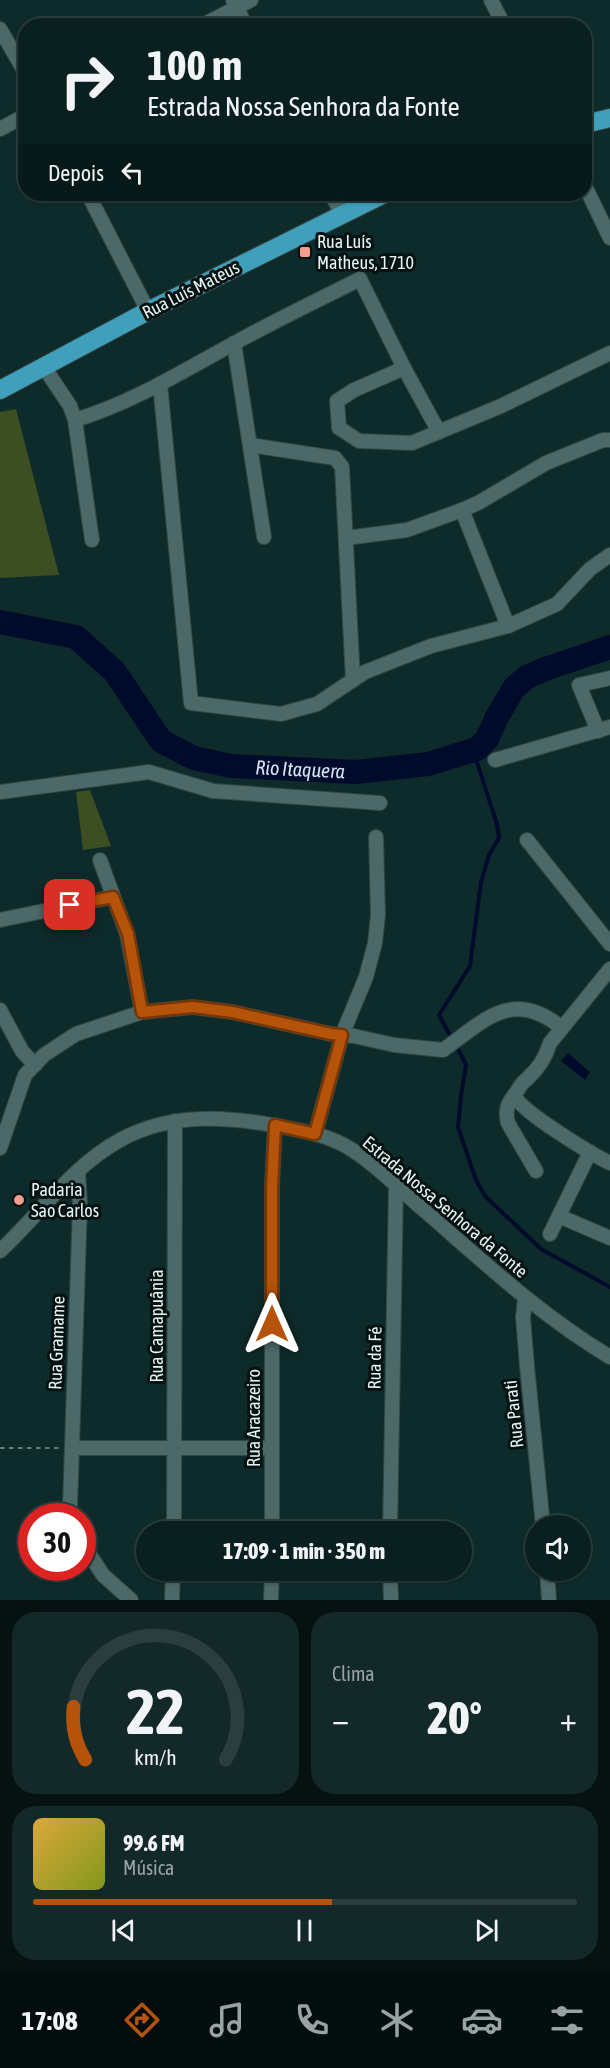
<!DOCTYPE html>
<html lang="pt">
<meta charset="utf-8">
<style>
:root{--surface:#0a2020;--page:#132829;--text:#f1f3f6;--muted:#99a3a5;--line:#2a3e3e;--accent:#b45309}
body{margin:0;font-family:"Asap Condensed",sans-serif;background:var(--page);color:var(--text);height:100vh;display:flex;flex-direction:column;font-size:22px;white-space:nowrap}
*{box-sizing:border-box;margin:0}
p{font-size:20px;color:var(--muted)}
.icon{flex:none;width:33px;height:33px;fill:none;stroke:currentColor;stroke-width:2;stroke-linecap:round;stroke-linejoin:round}
.map{position:relative;height:1600px;overflow:hidden}
.sheet{display:flex;flex-direction:column;gap:12px;padding:12px;background:#061212;flex:1}
.sheet>*{flex:none}
.guide{position:absolute;left:18px;top:18px;width:574px;height:183px;border-radius:24px;box-shadow:0 2px 4px #0004,0 0 0 2px var(--line);background:#0a2020;color:var(--text);overflow:hidden}
.tools{position:absolute;left:525px;top:1515px;display:grid;gap:12px}
.tools a{display:grid;place-items:center;width:66px;height:66px;border-radius:50%;background:var(--surface);box-shadow:0 2px 4px #0004,0 0 0 2px var(--line);font-size:30px}
.speed{position:absolute;left:18px;top:1503px;display:flex;gap:12px;font-size:30px;font-weight:700;text-align:center}
.speed>*{display:grid;place-content:center;width:78px;height:78px;border-radius:50%;background:var(--surface);box-shadow:0 2px 4px #0004,0 0 0 2px var(--line);line-height:1}
.speed .limit{border:9px solid #d22;background:#fff;color:#111}
.pin{position:absolute;display:grid;place-items:center;width:51px;height:51px;color:#fff;margin:-26px;border-radius:12px;box-shadow:0 3px 9px #0006}
.me{position:absolute;width:66px;margin:-33px;rotate:0deg;stroke-linejoin:round;filter:drop-shadow(0 0 4px #0008)}
.turn{display:flex;align-items:center;gap:21px;height:126px;padding:0 30px;font-size:27px}
.turn .icon{width:78px;height:78px;stroke-width:2.5}
.turn b{display:block;font-size:42px;line-height:51px}
.then{display:flex;align-items:center;height:57px;padding:0 30px;background:#0003;gap:12px;font-size:22px}
.big{font-size:45px;font-weight:800;line-height:1.1}
.sheet .tile{flex:1;display:flex;flex-direction:column;justify-content:center;gap:9px;min-width:0;padding:0 21px;border-radius:24px;background:var(--page)}
.sheet .dial{align-items:center;gap:0}
.dial svg{height:156px;overflow:visible;fill:none;stroke:var(--line);stroke-width:7;stroke-linecap:round;text-anchor:middle}
.dial text{fill:var(--text);stroke:none}
.song{display:flex;align-items:center;gap:18px}
.cover{width:72px;height:72px;border-radius:9px;background:linear-gradient(135deg,hsl(40 70% 55%),hsl(70 70% 35%))}
.played{height:6px;border-radius:3px;background:linear-gradient(90deg,var(--accent) 55%,var(--line) 55%)}
.keys{display:flex;justify-content:space-around;direction:ltr}
.heat{display:flex;justify-content:space-between;align-items:center;font-size:33px;direction:ltr}
.sheet .tiles{flex:1;display:grid;gap:12px;grid-template-columns:1fr 1fr}
.tile:last-child{grid-column:span 2}
.trip{position:absolute;left:136px;top:1521px;width:336px;height:60px;border-radius:30px;background:var(--surface);box-shadow:0 2px 4px #0004,0 0 0 2px var(--line);font-weight:800;line-height:60px;text-align:center}
.menu{display:flex;height:96px;justify-content:space-around;align-items:center;background:#040d0d;color:var(--muted)}
.menu .icon{width:42px;height:42px}
.menu .on{color:var(--accent)}
.menu b{font-size:27px;color:var(--text)}
.map>svg:first-child{display:block}
.green{fill:#3c4e22}
.water{fill:#000a2a}
.lines{fill:none;stroke-linecap:round;stroke-linejoin:round}
.stream{stroke:#000a2a;stroke-width:4}
.river{stroke:#000a2a;stroke-width:24}
.minor-casing{stroke:#324645;stroke-width:16}
.major-casing{stroke:#324645;stroke-width:20}
.path{stroke:#627a7a;stroke-width:2;stroke-dasharray:4.5 4.5;stroke-linecap:butt}
.minor{stroke:#4b6968;stroke-width:14}
.major{stroke:#40a0bc;stroke-width:18}
.route-casing{stroke:#753606;stroke-width:15}
.route{stroke:#b45309;stroke-width:10}
.poi-dot{fill:#f59d8d;stroke:#061111;stroke-width:2}
.labels{text-anchor:middle;stroke-width:6;stroke-linejoin:round;paint-order:stroke}
.poi-label{font-size:18px;fill:#e5f5f5;stroke:#061111;text-anchor:start}
.street-label{font-size:18px;fill:#e5f5f5;stroke:#061111}
.water-label{font-size:20px;font-style:italic;fill:#d6e2f5;stroke:#061111}
</style>
<div class="map">
<svg width="610" height="1600" viewBox="0 0 610 1600">
<rect width="100%" height="100%" fill="#0e2b2b"/>
<!-- green -->
<g class="green">
<path d="M16,409l43,166 -59,3v-166z"/>
<path d="M90,790l21,56 -28,4 -7,-58z"/>
</g>
<!-- water -->
<path class="water" d="M568,1053l22,19 -5,8 -24,-19z"/>
<g class="lines">
<!-- stream -->
<g class="stream">
<path d="M452,1039l-13,-24 31,-49 11,-84 8,-27 10,-17 -2,-14 -24,-74"/>
<path d="M456,1045l10,20 -5,31 -3,31 18,53 9,16 56,53 69,38"/>
</g>
<!-- river -->
<path class="river" id="s1" d="M0,622l76,15 39,35 46,69 33,17 37,8 125,6 72,-8 49,-15 10,-10 10,-22 17,-29 13,-11 18,-8 65,-22"/>
<defs>
<g id="minor">
<path d="M233,0l13,26"/>
<path d="M491,0l13,26"/>
<path d="M201,26l50,-26"/>
<path d="M0,29l26,45"/>
<path d="M0,129l26,-14"/>
<path d="M585,186l25,52"/>
<path d="M88,194l60,117"/>
<path d="M331,194l11,20"/>
<path d="M234,343l30,194"/>
<path d="M44,367l26,39 5,14 17,120"/>
<path d="M404,368l-50,22 -17,11 2,27 20,13 53,2 89,-37 109,-53"/>
<path d="M160,384l31,319 90,11 36,-10 48,-32 66,-26 77,-20 49,-22 33,-35 20,-14"/>
<path d="M75,420c57,-17 106,-48 158,-76 41,-23 85,-44 127,-65l44,89 35,64"/>
<path d="M250,445l85,13 7,9 11,213"/>
<path d="M462,510l46,116"/>
<path d="M346,538l61,-8 55,-20 16,-7 68,-40 57,-23h7"/>
<path d="M598,731l-19,-46 31,-7"/>
<path d="M495,760l115,-33"/>
<path d="M0,792l149,-20 64,19 167,12"/>
<path d="M527,840l83,104"/>
<path d="M100,860l27,74 15,78"/>
<path d="M0,920l113,-23"/>
<path d="M610,969l-60,74c-4,13 -11,25 -21,34 -7,7 -11,10 -14,19 5,15 78,59 95,67"/>
<path d="M0,1010l22,41 13,14"/>
<path d="M515,1094c-8,10 -10,17 -7,29l28,48"/>
<path d="M315,1134l27,-99 24,-58 9,-34 3,-28 -2,-78"/>
<path d="M0,1148l25,-73 19,-20 32,-21 66,-22 51,-5 39,5 99,22 23,2 40,9 49,5c41,-29 69,-63 119,-22"/>
<path d="M559,1216l51,22"/>
<path d="M550,1234l40,-82"/>
<path d="M0,1251c40,-37 71,-84 120,-111 51,-28 108,-24 163,-13 21,4 42,8 61,18 30,17 55,44 81,66 60,52 116,105 185,146"/>
<path d="M525,1299l-2,18 4,49 16,160"/>
<path d="M72,1448h200"/>
<path d="M72,1516l-2,-9 10,-303 -2,-33"/>
<path d="M174,1532l1,-411"/>
<path d="M272,1532v-345l3,-62"/>
<path d="M390,1532l6,-346"/>
<path d="M82,1543l21,32 28,25"/>
<path d="M390,1570l1,30"/>
<path d="M547,1570l2,30"/>
<path d="M172,1600l1,-30"/>
<path d="M271,1600l1,-30"/>
</g>
<g id="major">
<path d="M585,124l25,-6"/>
<path d="M0,390l148,-79 236,-117"/>
</g>
</defs>
<!-- minor casing -->
<use href="#minor" class="minor-casing"/>
<!-- major casing -->
<use href="#major" class="major-casing"/>
<!-- path -->
<path class="path" d="M0,1448h60"/>
<!-- minor -->
<use href="#minor" class="minor"/>
<!-- major -->
<use href="#major" class="major"/>
</g>
<g class="lines">
<defs>
<path id="route" d="M70,905l43,-8 15,37 14,78 51,-5 39,5 99,22 11,1 -27,99 -40,-9 -3,62v137"/>
</defs>
<!-- route casing -->
<use href="#route" class="route-casing"/>
<!-- route -->
<use href="#route" class="route"/>
</g>
<!-- markers -->
<g class="poi-dot">
<rect x="299" y="246" width="12" height="12" rx="3"/>
<circle cx="19" cy="1200" r="6"/>
</g>
<g class="labels">
<!-- poi labels -->
<g class="poi-label">
<text x="317" y="248">Rua Luís<tspan x="317" dy="21">Matheus, 1710</tspan></text>
<text x="31" y="1196">Padaria<tspan x="31" dy="21">Sao Carlos</tspan></text>
</g>
<!-- street labels -->
<g class="street-label">
<text transform="translate(191 290) rotate(-27)" y="6">Rua Luís Mateus</text>
<text transform="translate(445 1207) rotate(40)" y="6">Estrada Nossa Senhora da Fonte</text>
<text transform="translate(157 1326) rotate(-90)" y="6">Rua Camapuânia</text>
<text transform="translate(57 1343) rotate(-88)" y="6">Rua Gramame</text>
<text transform="translate(375 1358) rotate(-89)" y="6">Rua da Fé</text>
<text transform="translate(514 1414) rotate(-96)" y="6">Rua Parati</text>
<text transform="translate(254 1418) rotate(-90)" y="6">Rua Aracazeiro</text>
</g>
<!-- water labels -->
<g class="water-label">
<text dy="7" stroke="none"><textPath href="#s1" startOffset="357">Rio Itaquera</textPath></text>
</g>
</g>
</svg>
<div class="tools">
<a><svg class="icon" aria-label="sound" viewBox="0 0 24 24"><path d="M4 9h4l5-4v14l-5-4H4zM17 9q2 3 0 6"/></svg></a>
</div>
<div class="speed"><div class="limit">30</div></div>
<div class="pin" style="left:70px;top:905px;background:#d93025"><svg class="icon" aria-label="arrive" viewBox="0 0 24 24"><path d="M6 21V4h12l-3 4 3 4H6"/></svg></div>
<svg class="me" style="left:272px;top:1324px" viewBox="-20 -20 40 40"><path d="M0-17L14 15 0 8-14 15z" fill="#b45309" stroke="#fff" stroke-width="4"/></svg>
<div class="trip">17:09 · 1 min · 350 m</div>
<div class="guide">
<div class="turn"><svg class="icon" aria-label="right" viewBox="0 0 24 24"><path d="M7 20v-9h11M14 6l5 5-5 5"/></svg><div><b>100 m</b>Estrada Nossa Senhora da Fonte</div></div>
<div class="then">Depois<svg class="icon" aria-label="left" viewBox="0 0 24 24"><path d="M17 20v-9H6M10 6l-5 5 5 5"/></svg></div>
</div>
</div>
<section class="sheet">
<div class="tiles">
<div class="tile dial"><svg viewBox="0 0 100 80">
<path d="M14 69A42 42 0 1 1 86 69"/>
<path d="M14 69A42 42 0 0 1 8 42" stroke="#b45309"/>
<text x="50" y="56" font-size="32" font-weight="700">22</text>
<text x="50" y="72" font-size="11">km/h</text>
</svg></div>
<div class="tile"><p>Clima</p>
<div class="heat"><a>−</a><b class="big">20°</b><a>+</a></div>
</div>
<div class="tile">
<div class="song"><i class="cover"></i><div><b>99.6 FM</b><p>Música</p></div></div>
<div class="played"></div>
<div class="keys"><svg class="icon" aria-label="previous" viewBox="0 0 24 24"><path d="M18 5L8 12l10 7zM5 5v14"/></svg><svg class="icon" aria-label="pause" viewBox="0 0 24 24"><path d="M8 5v14M16 5v14"/></svg><svg class="icon" aria-label="next" viewBox="0 0 24 24"><path d="M6 5l10 7-10 7zM19 5v14"/></svg></div>
</div>
</div>
</section>
<nav class="menu">
<b>17:08</b>
<svg class="icon on" aria-label="directions" viewBox="0 0 24 24"><path d="M12 3l9 9-9 9-9-9zM9 14v-3h6M13 9l2 2-2 2"/></svg>
<svg class="icon" aria-label="music" viewBox="0 0 24 24"><path d="M9 18V5l10-2v13"/><circle cx="6" cy="18" r="3"/><circle cx="16" cy="16" r="3"/></svg>
<svg class="icon" aria-label="phone" viewBox="0 0 24 24"><path d="M5 4h4l2 5-3 2q2 4 5 5l2-3 5 2v4C11 20 4 13 5 4z"/></svg>
<svg class="icon" aria-label="climate" viewBox="0 0 24 24"><path d="M12 3v18M4 7l16 10M4 17L20 7"/></svg>
<svg class="icon" aria-label="car" viewBox="0 0 24 24"><path d="M5 17H2v-5l4-1 3-4h7l3 4 3 1v5h-3M9 17h6M6 11h13"/><circle cx="7" cy="17" r="2"/><circle cx="17" cy="17" r="2"/></svg>
<svg class="icon" aria-label="filters" viewBox="0 0 24 24"><path d="M4 7h16M4 17h16"/><circle cx="9" cy="7" r="2"/><circle cx="15" cy="17" r="2"/></svg>
</nav>
